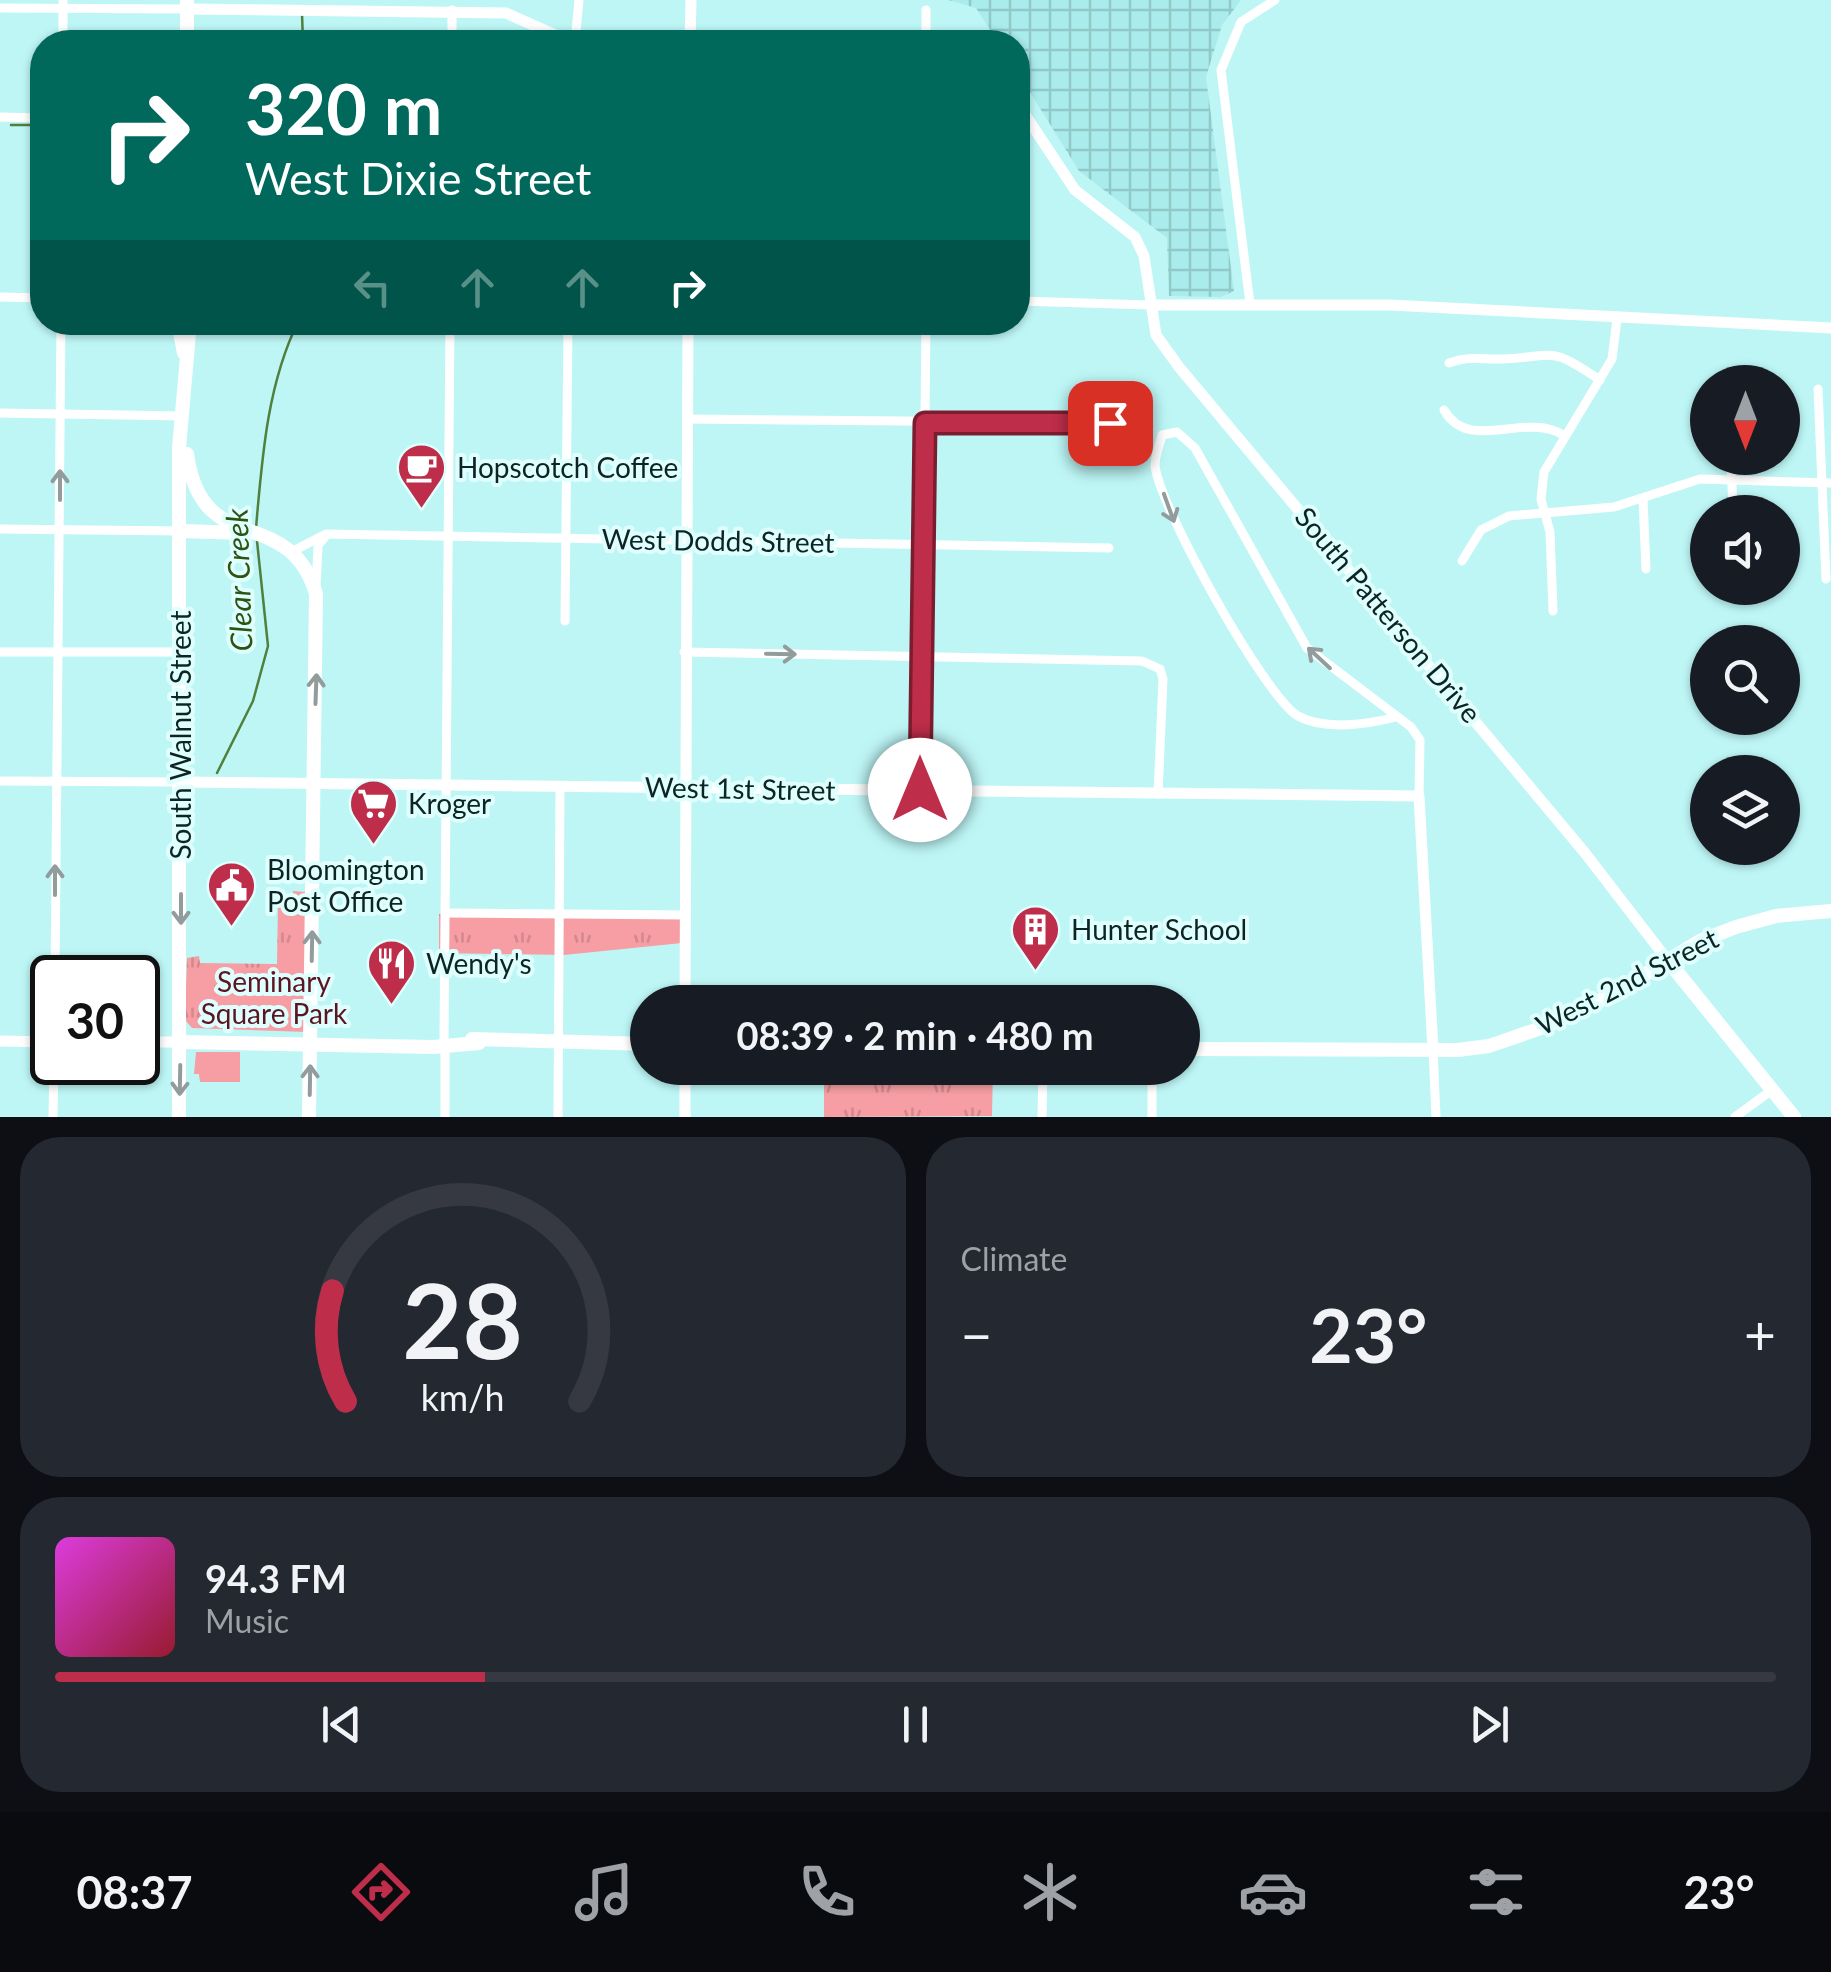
<!DOCTYPE html>
<meta charset="utf-8">
<style>
:root{--surface:#171b24;--page:#242831;--text:#f1f3f6;--muted:#9ea1a6;--line:#363941;--accent:#be2d49}
body{margin:0;font-family:Lato,sans-serif;background:var(--page);color:var(--text);height:100vh;display:flex;flex-direction:column;font-size:38px;white-space:nowrap}
*{box-sizing:border-box;margin:0}
p{font-size:32px;color:var(--muted)}
.icon{flex:none;width:55px;height:55px;fill:none;stroke:currentColor;stroke-width:2;stroke-linecap:round;stroke-linejoin:round}
.map{position:relative;height:1117px;overflow:hidden}
.side{display:flex;flex-direction:column;gap:20px;padding:20px;background:#0d0f14;flex:1}
.side>*{flex:none}
.top-card{position:absolute;left:30px;top:30px;width:1000px;height:305px;border-radius:40px;box-shadow:0 2px 8px #0004;background:#00695c;color:#fff;overflow:hidden}
.needle{width:65px;rotate:180deg}
.fabs{position:absolute;left:1690px;top:365px;display:grid;gap:20px}
.fabs a{display:grid;place-items:center;width:110px;height:110px;border-radius:50%;background:var(--surface);box-shadow:0 2px 8px #0004;font-size:50px}
.speed{position:absolute;left:30px;top:955px;display:flex;gap:20px;font-size:50px;font-weight:700;text-align:center}
.speed>*{display:grid;place-content:center;width:130px;height:130px;border-radius:50%;background:var(--surface);box-shadow:0 2px 8px #0004;line-height:1}
.speed .limit{border:5px solid #111;border-radius:15px;background:#fff;color:#111}
.pin{position:absolute;display:grid;place-items:center;width:85px;height:85px;color:#fff;margin:-42px;border-radius:20px;box-shadow:0 5px 15px #0006}
.me{position:absolute;width:110px;margin:-55px;rotate:0deg;stroke-linejoin:round;filter:drop-shadow(0 0 8px #0008)}
.turn{display:flex;align-items:center;gap:35px;height:210px;padding:0 50px;font-size:45px}
.turn .icon{width:130px;height:130px;stroke-width:2.5}
.turn b{display:block;font-size:70px;line-height:85px}
.lanes{display:flex;align-items:center;height:95px;padding:0 50px;background:#0003;justify-content:center;gap:50px;direction:ltr}
.lanes .off{opacity:.35}
.big{font-size:75px;font-weight:700;line-height:1.1}
.side .widget{flex:1;display:flex;flex-direction:column;justify-content:center;gap:15px;min-width:0;padding:0 35px;border-radius:40px;background:var(--page)}
.side .dial{align-items:center;gap:0}
.dial svg{height:260px;overflow:visible;fill:none;stroke:var(--line);stroke-width:7;stroke-linecap:round;text-anchor:middle}
.dial text{fill:var(--text);stroke:none}
.song{display:flex;align-items:center;gap:30px}
.cover{width:120px;height:120px;border-radius:15px;background:linear-gradient(135deg,hsl(300 70% 55%),hsl(350 70% 35%))}
.played{height:10px;border-radius:5px;background:linear-gradient(90deg,var(--accent) 25%,var(--line) 25%)}
.keys{display:flex;justify-content:space-around;direction:ltr}
.heat{display:flex;justify-content:space-between;align-items:center;font-size:55px;direction:ltr}
.side .tiles{flex:1;display:grid;gap:20px;grid-template-columns:1fr 1fr}
.widget:last-child{grid-column:span 2}
.trip{position:absolute;left:630px;top:985px;width:570px;height:100px;border-radius:50px;background:var(--surface);box-shadow:0 2px 8px #0004;font-weight:700;line-height:100px;text-align:center}
.tab-bar{display:flex;height:160px;justify-content:space-around;align-items:center;background:#090b0e;color:var(--muted)}
.tab-bar .icon{width:70px;height:70px}
.tab-bar .on{color:var(--accent)}
.tab-bar b{font-size:45px;color:var(--text)}
.map>svg:first-child{display:block}
.industrial{fill:url(#industrial-grid)}
.grass{fill:#f69ea3}
.park{fill:url(#park-tufts)}
.lines{fill:none;stroke-linecap:round;stroke-linejoin:round}
.stream{stroke:#4f803d;stroke-width:2.5}
.minor{stroke:#fff;stroke-width:9}
.tertiary{stroke:#fff;stroke-width:11}
.primary{stroke:#fff;stroke-width:14}
.oneway{stroke:#939c9c}
.route-casing{stroke:#7c1d2f;stroke-width:25}
.route{stroke:#be2d49;stroke-width:18}
.labels{text-anchor:middle;stroke-width:8;stroke-linejoin:round;paint-order:stroke}
.poi-label{font-size:28px;fill:#0e2424;stroke:#defffe;text-anchor:start}
.street-label{font-size:28px;fill:#0e2424;stroke:#defffe}
.park-label{font-size:28px;fill:#5d1421;stroke:#defffe}
.water-label{font-size:30px;font-style:italic;fill:#2c5311;stroke:#defffe}
</style>
<div class="map">
<svg width="1831" height="1117" viewBox="0 0 1831 1117">
<defs>
<pattern id="industrial-grid" width="8" height="8" patternUnits="userSpaceOnUse" patternTransform="scale(2.5)"><rect width="8" height="8" fill="#aaebeb"/><path d="M0 4h8M4 0v8" fill="none" stroke="#91c9c9"/></pattern>
<pattern id="park-tufts" width="24" height="20" patternUnits="userSpaceOnUse" patternTransform="scale(2.5)"><rect width="24" height="20" fill="#f69ea3"/><path d="M3 7l-1-3M5 7V3M7 7l1-3M15 17l-1-3M17 17v-4M19 17l1-3" fill="none" stroke="#d2888c"/></pattern>
</defs>
<rect width="100%" height="100%" fill="#bef6f6"/>
<!-- industrial -->
<path class="industrial" d="M948,0h293l-19,25 -16,52 28,214 -13,6 -52,-1 -2,-58 -88,-67 -61,-98v-31h-20l-22,-34z"/>
<!-- grass -->
<path class="grass" d="M196,1052h44v30h-40l-1,-8h-5z"/>
<!-- park -->
<g class="park">
<path d="M293,891l13,1 2,140 -116,-4 -7,-8 2,-62 12,-2 1,7 77,1 1,-62 15,-5z"/>
<path d="M439,914l243,1v28l-118,12 -125,-2z"/>
<path d="M824,1068h169l-1,48 -168,1z"/>
</g>
<g class="lines">
<!-- stream -->
<g class="stream">
<path d="M302,14l1,28"/>
<path d="M11,125h31"/>
<path d="M256,528c6,-69 11,-143 42,-206"/>
<path d="M217,773l36,-72 15,-55 -11,-105"/>
</g>
<!-- minor -->
<g class="minor">
<path d="M0,8l187,1"/>
<path d="M452,10v32"/>
<path d="M926,10v32"/>
<path d="M63,42v-42"/>
<path d="M575,42l4,-42"/>
<path d="M0,117l42,1"/>
<path d="M0,297l42,1"/>
<path d="M1018,301l132,4"/>
<path d="M1250,304l-29,-234 20,-48 34,-22"/>
<path d="M1449,363c21,-8 33,-3 54,-4 56,-3 46,-13 97,21"/>
<path d="M1727,378v4"/>
<path d="M1818,389l8,190"/>
<path d="M1444,410c25,44 81,1 119,25"/>
<path d="M0,413l183,3"/>
<path d="M687,419l453,4"/>
<path d="M1731,458l2,54"/>
<path d="M1643,499l3,70"/>
<path d="M0,529l182,2"/>
<path d="M295,550l31,-16 783,14"/>
<path d="M1462,561l19,-31 28,-14 105,-9 86,-28 131,4"/>
<path d="M316,589l2,-44 7,-8"/>
<path d="M1553,611l-3,-79 -9,-33 3,-27 68,-113 5,-40"/>
<path d="M565,621l3,-299"/>
<path d="M0,652h182"/>
<path d="M684,652l458,9 18,8 3,10 -5,115"/>
<path d="M1396,717c-27,7 -71,14 -98,-1 -33,-19 -140,-211 -143,-251 0,-9 5,-21 7,-30l15,-3 18,16 112,200 104,79 9,13 -1,56"/>
<path d="M0,781l181,1"/>
<path d="M921,790l5,-468"/>
<path d="M446,913l238,2"/>
<path d="M55,978l6,-656"/>
<path d="M444,1039l6,-717"/>
<path d="M445,1047v70"/>
<path d="M1433,1050l3,67"/>
<path d="M1152,1068v49"/>
<path d="M53,1117l1,-55"/>
<path d="M558,1117l2,-329"/>
<path d="M1042,1117l1,-49"/>
<path d="M1735,1117l37,-27"/>
</g>
<!-- tertiary -->
<g class="tertiary">
<path d="M187,9l319,4 65,29"/>
<path d="M690,42l1,-42"/>
<path d="M1018,104l57,86 60,47 9,19 12,79 23,32 406,486 84,109"/>
<path d="M1150,305h240l441,23"/>
<path d="M181,782l1238,14 14,254"/>
<path d="M685,1002l3,-680"/>
<path d="M0,1041l52,1"/>
<path d="M138,1042h42"/>
<path d="M685,1068v49"/>
</g>
<!-- primary -->
<g class="primary">
<path d="M187,42v-42"/>
<path d="M178,322l6,31"/>
<path d="M187,454c15,108 102,48 129,140l-7,523"/>
<path d="M182,531l62,2"/>
<path d="M1669,962l125,155"/>
<path d="M472,1039l176,5"/>
<path d="M180,1042l253,5 46,-4"/>
<path d="M1182,1049l276,1 31,-4 58,-20 64,-31 89,-54 36,-14 40,-11 55,-5"/>
<path d="M179,1117v-669l11,-126"/>
</g>
</g>
<!-- one-way arrows -->
<defs><path id="oneway-shaft" d="M-6 0H5M1.5-3L5.5 0L1.5 3" fill="none" stroke-width="1.6" stroke-linecap="round" stroke-linejoin="round" transform="scale(2.5)"/></defs>
<g class="oneway">
<use href="#oneway-shaft" transform="translate(60 485) rotate(-90)"/>
<use href="#oneway-shaft" transform="translate(1169 508) rotate(70)"/>
<use href="#oneway-shaft" transform="translate(781 654) rotate(1)"/>
<use href="#oneway-shaft" transform="translate(1319 658) rotate(-137)"/>
<use href="#oneway-shaft" transform="translate(316 689) rotate(-88)"/>
<use href="#oneway-shaft" transform="translate(55 880) rotate(-90)"/>
<use href="#oneway-shaft" transform="translate(181 909) rotate(90)"/>
<use href="#oneway-shaft" transform="translate(312 946) rotate(-89)"/>
<use href="#oneway-shaft" transform="translate(180 1080) rotate(91)"/>
<use href="#oneway-shaft" transform="translate(310 1080) rotate(-89)"/>
</g>
<g class="lines">
<defs>
<path id="route" d="M920,790l5,-367h185"/>
</defs>
<!-- route casing -->
<use href="#route" class="route-casing"/>
<!-- route -->
<use href="#route" class="route"/>
</g>
<!-- icons -->
<defs>
<symbol id="cafe-pin" viewBox="-11 -11 22 30"><path d="M0 17L-7.5 6A9.5 9.5 0 1 1 7.5 6Z" fill="#be2d49" stroke="#defffe"/><path d="M-5.5-4.5H6V0H3Q3 3.5 0 3.5H-2.5Q-5.5 3.5-5.5 0ZM3-3.2v2h1.7v-2ZM-6 4.5H4V6H-6Z" fill="#fff"/></symbol>
<symbol id="supermarket-pin" viewBox="-11 -11 22 30"><path d="M0 17L-7.5 6A9.5 9.5 0 1 1 7.5 6Z" fill="#be2d49" stroke="#defffe"/><path d="M-6-5.5h2.5l.6 2H6L4.5 2H-2.5L-4.4-4H-6ZM-1.5 3.2a1.3 1.3 0 1 0 .1 0ZM3 3.2a1.3 1.3 0 1 0 .1 0Z" fill="#fff"/></symbol>
<symbol id="civic-pin" viewBox="-11 -11 22 30"><path d="M0 17L-7.5 6A9.5 9.5 0 1 1 7.5 6Z" fill="#be2d49" stroke="#defffe"/><path d="M-.6-6.5H3V-4.5H.6V-3L4-1V1h2V6H-6V1h2V-1L-.6-3ZM-1.2 2.5V6h2.4V2.5Z" fill="#fff"/></symbol>
<symbol id="building-pin" viewBox="-11 -11 22 30"><path d="M0 17L-7.5 6A9.5 9.5 0 1 1 7.5 6Z" fill="#be2d49" stroke="#defffe"/><path d="M-4-6H4V6H1V3H-1V6H-4ZM-2.5-4.3h1.7v1.8h-1.7ZM.8-4.3h1.7v1.8H.8ZM-2.5-1h1.7V.8h-1.7ZM.8-1h1.7V.8H.8Z" fill="#fff"/></symbol>
<symbol id="restaurant-pin" viewBox="-11 -11 22 30"><path d="M0 17L-7.5 6A9.5 9.5 0 1 1 7.5 6Z" fill="#be2d49" stroke="#defffe"/><path d="M-5-6h1v4h1v-4h1v4h1v-4h1v5L-1.5 .5V6h-2V.5L-5-1ZM5-6V6H3V1.5H1.5Q1.5-4 5-6Z" fill="#fff"/></symbol>
</defs>
<g fill-rule="evenodd">
<use href="#cafe-pin" x="394" y="440" width="55" height="75"/>
<use href="#supermarket-pin" x="346" y="776" width="55" height="75"/>
<use href="#civic-pin" x="204" y="858" width="55" height="75"/>
<use href="#building-pin" x="1008" y="902" width="55" height="75"/>
<use href="#restaurant-pin" x="364" y="936" width="55" height="75"/>
</g>
<g class="labels">
<!-- poi labels -->
<g class="poi-label">
<text x="457" y="478">Hopscotch Coffee</text>
<text x="408" y="814">Kroger</text>
<text x="267" y="880">Bloomington<tspan x="267" dy="32">Post Office</tspan></text>
<text x="1071" y="940">Hunter School</text>
<text x="426" y="974">Wendy's</text>
</g>
<!-- street labels -->
<g class="street-label">
<text transform="translate(718 541) rotate(1)" y="10">West Dodds Street</text>
<text transform="translate(1388 615) rotate(50)" y="10">South Patterson Drive</text>
<text transform="translate(181 735) rotate(-90)" y="10">South Walnut Street</text>
<text transform="translate(740 789) rotate(1)" y="10">West 1st Street</text>
<text transform="translate(1627 982) rotate(-27)" y="10">West 2nd Street</text>
</g>
<!-- park labels -->
<g class="park-label">
<text x="274" y="992">Seminary<tspan x="274" dy="32">Square Park</tspan></text>
</g>
<!-- water labels -->
<g class="water-label">
<text transform="translate(240 580) rotate(-92)" y="10">Clear Creek</text>
</g>
</g>
</svg>
<div class="fabs">
<a><svg class="needle" viewBox="-14 -14 28 28"><path d="M0-13l5 13h-10z" fill="#e53935"/><path d="M0 13l5-13h-10z" fill="#9ea1a6"/></svg></a>
<a><svg class="icon" aria-label="sound" viewBox="0 0 24 24"><path d="M4 9h4l5-4v14l-5-4H4zM17 9q2 3 0 6"/></svg></a>
<a><svg class="icon" aria-label="search" viewBox="0 0 24 24"><circle cx="10" cy="10" r="6"/><path d="M15 15l6 6"/></svg></a>
<a><svg class="icon" aria-label="layers" viewBox="0 0 24 24"><path d="M12 4l9 5-9 5-9-5zM3 14l9 5 9-5"/></svg></a>
</div>
<div class="speed"><div class="limit">30</div></div>
<div class="pin" style="left:1110px;top:423px;background:#d93025"><svg class="icon" aria-label="arrive" viewBox="0 0 24 24"><path d="M6 21V4h12l-3 4 3 4H6"/></svg></div>
<svg class="me" style="left:920px;top:790px" viewBox="-20 -20 40 40"><circle r="19" fill="#fff"/><path d="M0-13L10 11 0 6-10 11z" fill="#be2d49"/></svg>
<div class="trip">08:39 · 2 min · 480 m</div>
<div class="top-card">
<div class="turn"><svg class="icon" aria-label="right" viewBox="0 0 24 24"><path d="M7 20v-9h11M14 6l5 5-5 5"/></svg><div><b>320 m</b>West Dixie Street</div></div>
<div class="lanes"><svg class="icon off" aria-label="left" viewBox="0 0 24 24"><path d="M17 20v-9H6M10 6l-5 5 5 5"/></svg><svg class="icon off" aria-label="ahead" viewBox="0 0 24 24"><path d="M12 20V5M6 11l6-6 6 6"/></svg><svg class="icon off" aria-label="ahead" viewBox="0 0 24 24"><path d="M12 20V5M6 11l6-6 6 6"/></svg><svg class="icon" aria-label="right" viewBox="0 0 24 24"><path d="M7 20v-9h11M14 6l5 5-5 5"/></svg></div>
</div>
</div>
<section class="side">
<div class="tiles">
<div class="widget dial"><svg viewBox="0 0 100 80">
<path d="M14 69A42 42 0 1 1 86 69"/>
<path d="M14 69A42 42 0 0 1 10 35" stroke="#be2d49"/>
<text x="50" y="56" font-size="32" font-weight="700">28</text>
<text x="50" y="72" font-size="11">km/h</text>
</svg></div>
<div class="widget"><p>Climate</p>
<div class="heat"><a>−</a><b class="big">23°</b><a>+</a></div>
</div>
<div class="widget">
<div class="song"><i class="cover"></i><div><b>94.3 FM</b><p>Music</p></div></div>
<div class="played"></div>
<div class="keys"><svg class="icon" aria-label="previous" viewBox="0 0 24 24"><path d="M18 5L8 12l10 7zM5 5v14"/></svg><svg class="icon" aria-label="pause" viewBox="0 0 24 24"><path d="M8 5v14M16 5v14"/></svg><svg class="icon" aria-label="next" viewBox="0 0 24 24"><path d="M6 5l10 7-10 7zM19 5v14"/></svg></div>
</div>
</div>
</section>
<nav class="tab-bar">
<b>08:37</b>
<svg class="icon on" aria-label="directions" viewBox="0 0 24 24"><path d="M12 3l9 9-9 9-9-9zM9 14v-3h6M13 9l2 2-2 2"/></svg>
<svg class="icon" aria-label="music" viewBox="0 0 24 24"><path d="M9 18V5l10-2v13"/><circle cx="6" cy="18" r="3"/><circle cx="16" cy="16" r="3"/></svg>
<svg class="icon" aria-label="phone" viewBox="0 0 24 24"><path d="M5 4h4l2 5-3 2q2 4 5 5l2-3 5 2v4C11 20 4 13 5 4z"/></svg>
<svg class="icon" aria-label="climate" viewBox="0 0 24 24"><path d="M12 3v18M4 7l16 10M4 17L20 7"/></svg>
<svg class="icon" aria-label="car" viewBox="0 0 24 24"><path d="M5 17H2v-5l4-1 3-4h7l3 4 3 1v5h-3M9 17h6M6 11h13"/><circle cx="7" cy="17" r="2"/><circle cx="17" cy="17" r="2"/></svg>
<svg class="icon" aria-label="filters" viewBox="0 0 24 24"><path d="M4 7h16M4 17h16"/><circle cx="9" cy="7" r="2"/><circle cx="15" cy="17" r="2"/></svg>
<b>23°</b>
</nav>
